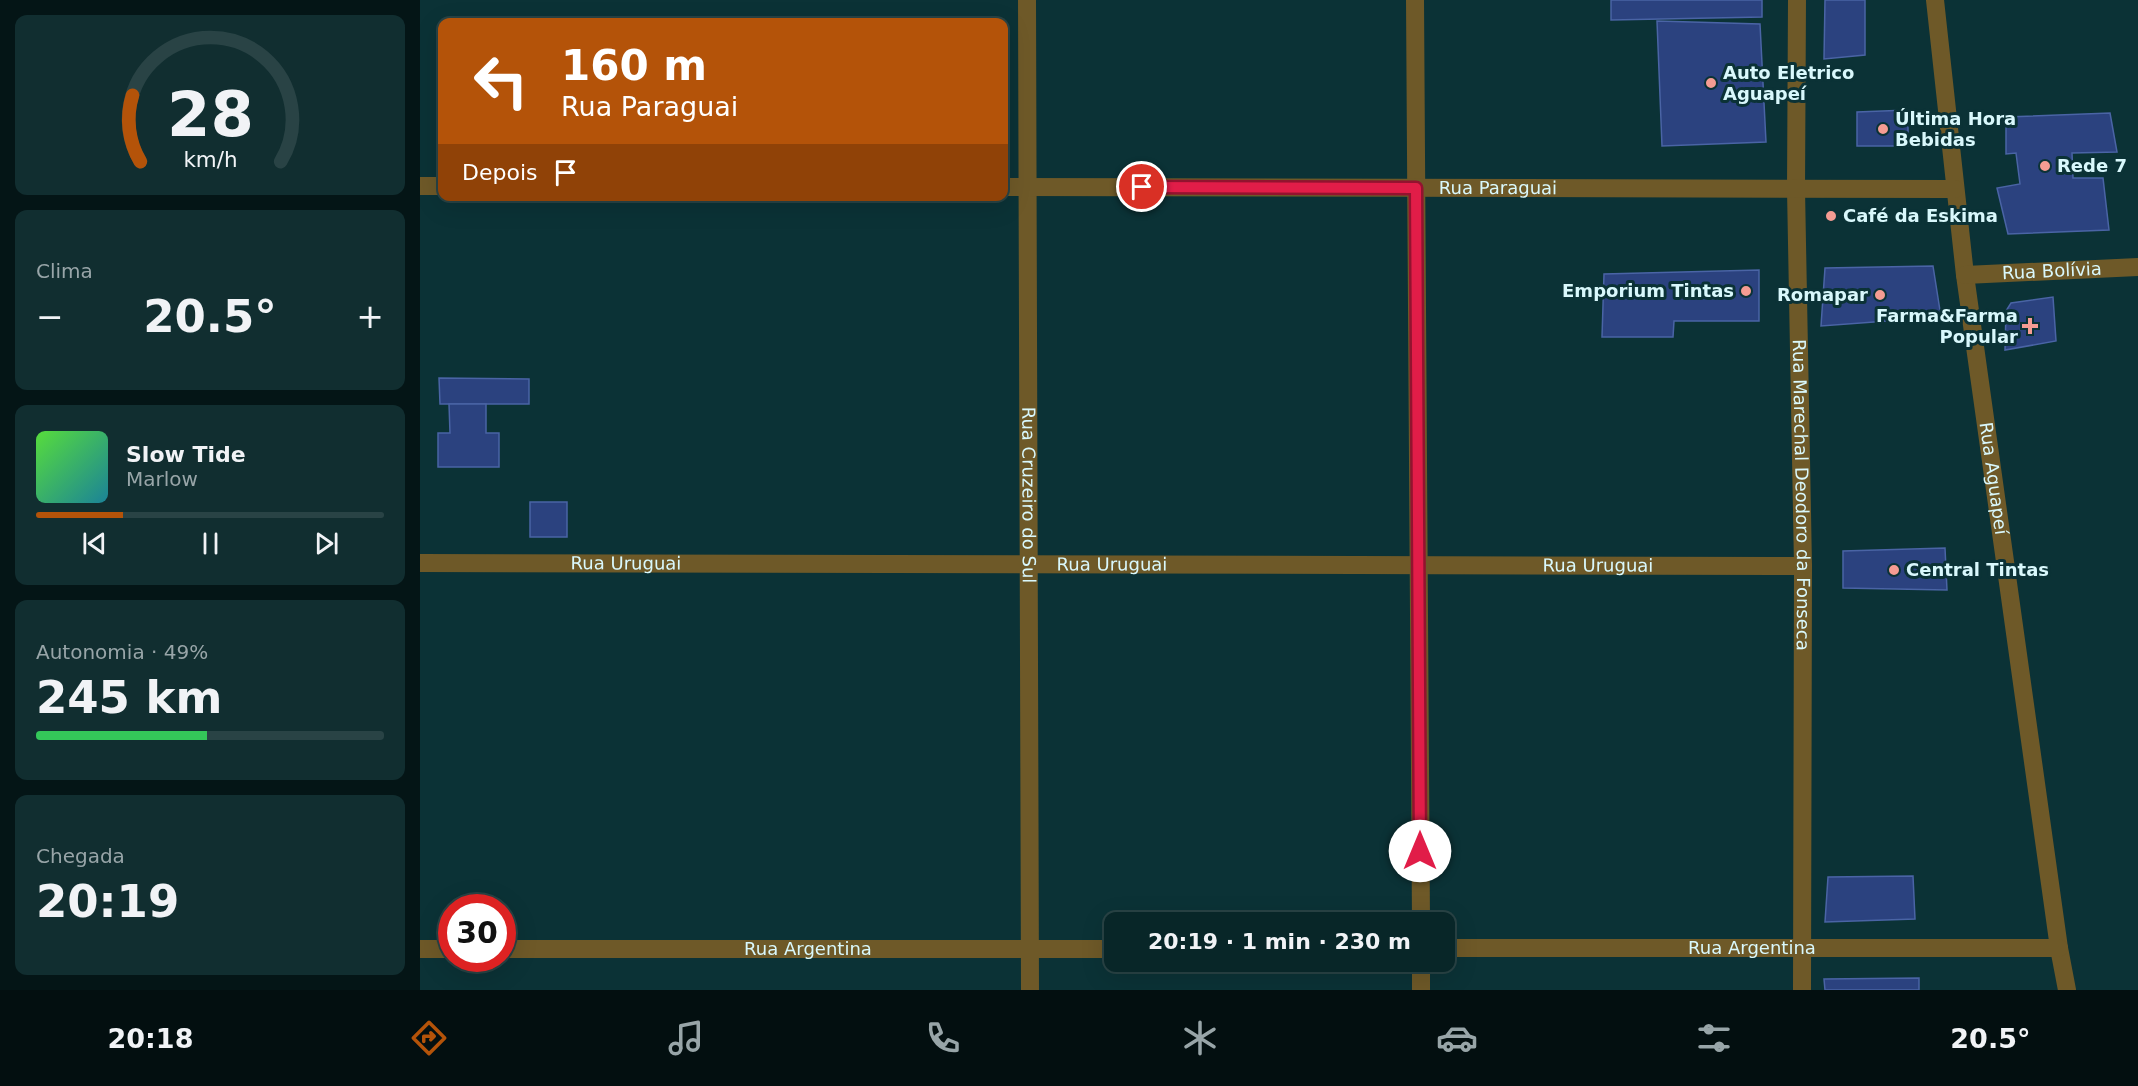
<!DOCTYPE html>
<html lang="pt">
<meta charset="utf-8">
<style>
:root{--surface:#082628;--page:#112e30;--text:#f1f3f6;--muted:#98a5a8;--line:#294345;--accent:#b45309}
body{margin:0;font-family:"DejaVu Sans",sans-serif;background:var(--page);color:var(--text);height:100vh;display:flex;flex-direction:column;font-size:22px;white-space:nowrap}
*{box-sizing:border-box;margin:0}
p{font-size:20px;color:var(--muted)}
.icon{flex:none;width:33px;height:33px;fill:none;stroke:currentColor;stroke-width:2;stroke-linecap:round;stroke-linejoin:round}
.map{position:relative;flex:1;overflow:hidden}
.panel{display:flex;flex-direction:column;gap:15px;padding:15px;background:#041516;width:420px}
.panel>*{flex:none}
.banner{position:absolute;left:18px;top:18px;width:570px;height:183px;border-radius:12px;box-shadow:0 6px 24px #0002,0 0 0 2px var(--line);background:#b45309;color:#fff;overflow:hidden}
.speed{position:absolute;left:18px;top:894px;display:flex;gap:12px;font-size:30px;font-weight:700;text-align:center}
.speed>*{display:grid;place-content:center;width:78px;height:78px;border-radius:50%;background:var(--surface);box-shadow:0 6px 24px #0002,0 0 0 2px var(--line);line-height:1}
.speed .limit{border:9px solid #d22;background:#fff;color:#111}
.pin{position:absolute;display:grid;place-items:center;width:51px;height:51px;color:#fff;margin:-26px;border:3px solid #fff;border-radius:50%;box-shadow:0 2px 6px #0007}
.me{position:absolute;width:66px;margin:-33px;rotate:0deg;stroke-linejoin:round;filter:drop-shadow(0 0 4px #0008)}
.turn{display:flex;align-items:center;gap:21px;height:126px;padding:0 24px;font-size:27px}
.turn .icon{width:78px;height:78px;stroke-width:2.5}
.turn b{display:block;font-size:42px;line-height:51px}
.then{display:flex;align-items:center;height:57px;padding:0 24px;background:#0003;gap:12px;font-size:22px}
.big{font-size:45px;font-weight:700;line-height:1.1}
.panel .tile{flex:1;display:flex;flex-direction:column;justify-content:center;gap:9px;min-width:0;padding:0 21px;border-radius:12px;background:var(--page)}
.panel .dial{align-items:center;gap:0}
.dial svg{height:156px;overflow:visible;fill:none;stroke:var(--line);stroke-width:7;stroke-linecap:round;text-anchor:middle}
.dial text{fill:var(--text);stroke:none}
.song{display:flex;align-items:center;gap:18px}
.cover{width:72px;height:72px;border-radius:9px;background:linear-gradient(135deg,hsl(110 70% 55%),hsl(190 70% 35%))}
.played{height:6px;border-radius:3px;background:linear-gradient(90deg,var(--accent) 25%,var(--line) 25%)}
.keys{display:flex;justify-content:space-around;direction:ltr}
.heat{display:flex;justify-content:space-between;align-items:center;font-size:33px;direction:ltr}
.charge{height:9px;border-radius:4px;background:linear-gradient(90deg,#34c759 49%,var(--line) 0)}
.trip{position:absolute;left:684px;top:912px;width:351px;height:60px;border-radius:12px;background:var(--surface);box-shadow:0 6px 24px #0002,0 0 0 2px var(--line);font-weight:700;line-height:60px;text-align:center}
.dock{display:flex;height:96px;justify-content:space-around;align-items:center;background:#030f10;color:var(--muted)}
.dock .icon{width:42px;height:42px}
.dock .active{color:var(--accent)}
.dock b{font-size:27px;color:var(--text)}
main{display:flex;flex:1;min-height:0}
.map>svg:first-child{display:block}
.building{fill:#2b427f;stroke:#4a64a5;stroke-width:1.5}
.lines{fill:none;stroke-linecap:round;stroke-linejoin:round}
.minor{stroke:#6e5928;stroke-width:18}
.route-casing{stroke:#92132f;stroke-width:15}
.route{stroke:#e11d48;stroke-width:10}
.poi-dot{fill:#f59c93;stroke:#0b3236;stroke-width:2}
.labels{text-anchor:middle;stroke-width:6;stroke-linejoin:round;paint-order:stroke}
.poi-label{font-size:18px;font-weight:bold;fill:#d9f8fc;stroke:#0b3236;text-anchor:start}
.street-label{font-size:18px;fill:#d9f8fc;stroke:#0b3236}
</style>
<main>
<section class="panel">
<div class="tile dial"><svg viewBox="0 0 100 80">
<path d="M14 69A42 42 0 1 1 86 69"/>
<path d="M14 69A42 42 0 0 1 10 35" stroke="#b45309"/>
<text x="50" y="56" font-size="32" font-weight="700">28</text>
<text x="50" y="72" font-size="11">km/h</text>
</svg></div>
<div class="tile"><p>Clima</p>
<div class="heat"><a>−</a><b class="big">20.5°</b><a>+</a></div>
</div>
<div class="tile">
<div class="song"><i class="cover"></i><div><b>Slow Tide</b><p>Marlow</p></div></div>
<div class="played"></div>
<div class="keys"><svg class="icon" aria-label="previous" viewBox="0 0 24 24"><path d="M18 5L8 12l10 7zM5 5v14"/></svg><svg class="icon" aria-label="pause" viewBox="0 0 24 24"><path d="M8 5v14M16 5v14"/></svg><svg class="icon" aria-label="next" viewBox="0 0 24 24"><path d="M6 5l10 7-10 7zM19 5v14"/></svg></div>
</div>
<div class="tile"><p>Autonomia · 49%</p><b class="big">245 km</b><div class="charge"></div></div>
<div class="tile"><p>Chegada</p><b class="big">20:19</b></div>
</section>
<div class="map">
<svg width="1718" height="990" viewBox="0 0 1718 990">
<rect width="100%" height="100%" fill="#0b3236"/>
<!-- building -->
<g class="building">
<path d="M1191,0h151v17l-151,3z"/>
<path d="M1405,0h40v55l-41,4z"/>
<path d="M1237,21l103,3 6,118 -104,4z"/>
<path d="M1488,110v36h-51v-34z"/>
<path d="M1690,113l7,39 -45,1 1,25h30l6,52 -101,4 -11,-46 23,-4 -4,-31 -10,1v-37z"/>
<path d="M1513,266l8,51 -120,9 4,-58z"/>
<path d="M1339,270v51h-85l-1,16h-71l2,-63z"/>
<path d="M1633,297l3,44 -51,9 1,-39 5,-8z"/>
<path d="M19,378l90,1v25h-89z"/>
<path d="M29,404h37v29h13v34h-61v-34h12z"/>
<rect x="110" y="502" width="37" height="35"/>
<path d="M1525,548l2,42 -104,-2v-37z"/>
<path d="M1493,876l2,43 -90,3 3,-45z"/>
<path d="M1499,978v12h-94l-1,-11z"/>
</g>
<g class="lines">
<!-- minor -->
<g class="minor">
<path id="s1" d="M607,0l3,990"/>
<path d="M995,0l6,922"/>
<path id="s2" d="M1377,0l-1,189 7,377 -1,424"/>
<path id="s3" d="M1515,0l30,275 94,673 8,42"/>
<path d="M0,186h22"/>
<path id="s4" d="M584,187l951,2"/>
<path id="s5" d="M1545,275l173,-8"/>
<path id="s6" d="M0,563l1383,3"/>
<path id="s7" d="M1024,948h615"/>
<path d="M0,949h32"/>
<path id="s8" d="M82,949h612"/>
<path d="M1001,990v-28"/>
</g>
</g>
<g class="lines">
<defs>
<path id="route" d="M722,187l274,1 4,663"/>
</defs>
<!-- route casing -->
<use href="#route" class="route-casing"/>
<!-- route -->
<use href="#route" class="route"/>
</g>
<!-- markers -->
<g class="poi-dot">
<circle cx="1291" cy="83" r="6"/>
<circle cx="1463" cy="129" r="6"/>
<circle cx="1625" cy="166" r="6"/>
<circle cx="1411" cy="216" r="6"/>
<circle cx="1326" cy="291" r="6"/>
<circle cx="1460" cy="295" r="6"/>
<path d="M1607 317h6v6h6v6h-6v6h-6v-6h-6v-6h6z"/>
<circle cx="1474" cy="570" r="6"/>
</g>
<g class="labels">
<!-- poi labels -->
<g class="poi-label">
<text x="1303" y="79">Auto Eletrico<tspan x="1303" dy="21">Aguapeí</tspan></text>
<text x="1475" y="125">Última Hora<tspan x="1475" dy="21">Bebidas</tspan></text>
<text x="1637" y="172">Rede 7</text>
<text x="1423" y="222">Café da Eskima</text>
<text x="1314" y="297" text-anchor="end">Emporium Tintas</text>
<text x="1448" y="301" text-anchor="end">Romapar</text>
<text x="1598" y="322" text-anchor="end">Farma&amp;Farma<tspan x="1598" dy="21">Popular</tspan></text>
<text x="1486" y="576">Central Tintas</text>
</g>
<!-- street labels -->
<g class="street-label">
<text dy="6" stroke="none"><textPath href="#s4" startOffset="494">Rua Paraguai</textPath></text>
<text dy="6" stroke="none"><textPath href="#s5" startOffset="87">Rua Bolívia</textPath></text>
<text dy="6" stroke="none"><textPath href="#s3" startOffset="482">Rua Aguapeí</textPath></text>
<text dy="6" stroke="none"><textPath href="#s1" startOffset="495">Rua Cruzeiro do Sul</textPath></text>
<text dy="6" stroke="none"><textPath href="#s2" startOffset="495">Rua Marechal Deodoro da Fonseca</textPath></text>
<text dy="6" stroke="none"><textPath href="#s6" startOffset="206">Rua Uruguai</textPath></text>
<text dy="6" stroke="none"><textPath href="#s6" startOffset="692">Rua Uruguai</textPath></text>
<text dy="6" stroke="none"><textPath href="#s6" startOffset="1178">Rua Uruguai</textPath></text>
<text dy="6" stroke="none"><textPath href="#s7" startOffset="308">Rua Argentina</textPath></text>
<text dy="6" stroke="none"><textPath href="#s8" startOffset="306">Rua Argentina</textPath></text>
</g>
</g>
</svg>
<div class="speed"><div class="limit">30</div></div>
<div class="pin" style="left:722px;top:187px;background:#d93025"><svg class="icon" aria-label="arrive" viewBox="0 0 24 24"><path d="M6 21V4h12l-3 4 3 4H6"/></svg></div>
<svg class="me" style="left:1000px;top:851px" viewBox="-20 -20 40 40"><circle r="19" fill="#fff"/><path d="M0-13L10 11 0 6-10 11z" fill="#e11d48"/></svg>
<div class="trip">20:19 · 1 min · 230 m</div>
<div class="banner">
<div class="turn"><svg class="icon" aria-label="left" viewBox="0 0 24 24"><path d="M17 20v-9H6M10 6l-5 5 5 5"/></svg><div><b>160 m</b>Rua Paraguai</div></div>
<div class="then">Depois<svg class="icon" aria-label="arrive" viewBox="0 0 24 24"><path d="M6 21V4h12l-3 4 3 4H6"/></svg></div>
</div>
</div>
</main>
<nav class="dock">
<b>20:18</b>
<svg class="icon active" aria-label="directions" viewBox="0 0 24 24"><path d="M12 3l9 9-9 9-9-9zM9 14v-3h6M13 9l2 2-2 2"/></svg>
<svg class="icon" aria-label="music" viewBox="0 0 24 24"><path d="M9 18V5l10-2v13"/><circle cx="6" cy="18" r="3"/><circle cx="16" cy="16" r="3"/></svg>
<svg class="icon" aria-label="phone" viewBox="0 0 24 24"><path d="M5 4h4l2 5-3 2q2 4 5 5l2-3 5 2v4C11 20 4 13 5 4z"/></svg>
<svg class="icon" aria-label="climate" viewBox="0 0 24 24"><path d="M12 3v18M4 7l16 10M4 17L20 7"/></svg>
<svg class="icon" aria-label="car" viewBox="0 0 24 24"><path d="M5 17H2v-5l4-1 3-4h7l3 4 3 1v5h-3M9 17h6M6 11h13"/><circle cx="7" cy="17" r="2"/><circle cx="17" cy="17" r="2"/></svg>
<svg class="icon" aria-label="filters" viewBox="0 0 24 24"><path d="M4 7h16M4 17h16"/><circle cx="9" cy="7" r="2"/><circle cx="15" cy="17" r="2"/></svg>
<b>20.5°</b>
</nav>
